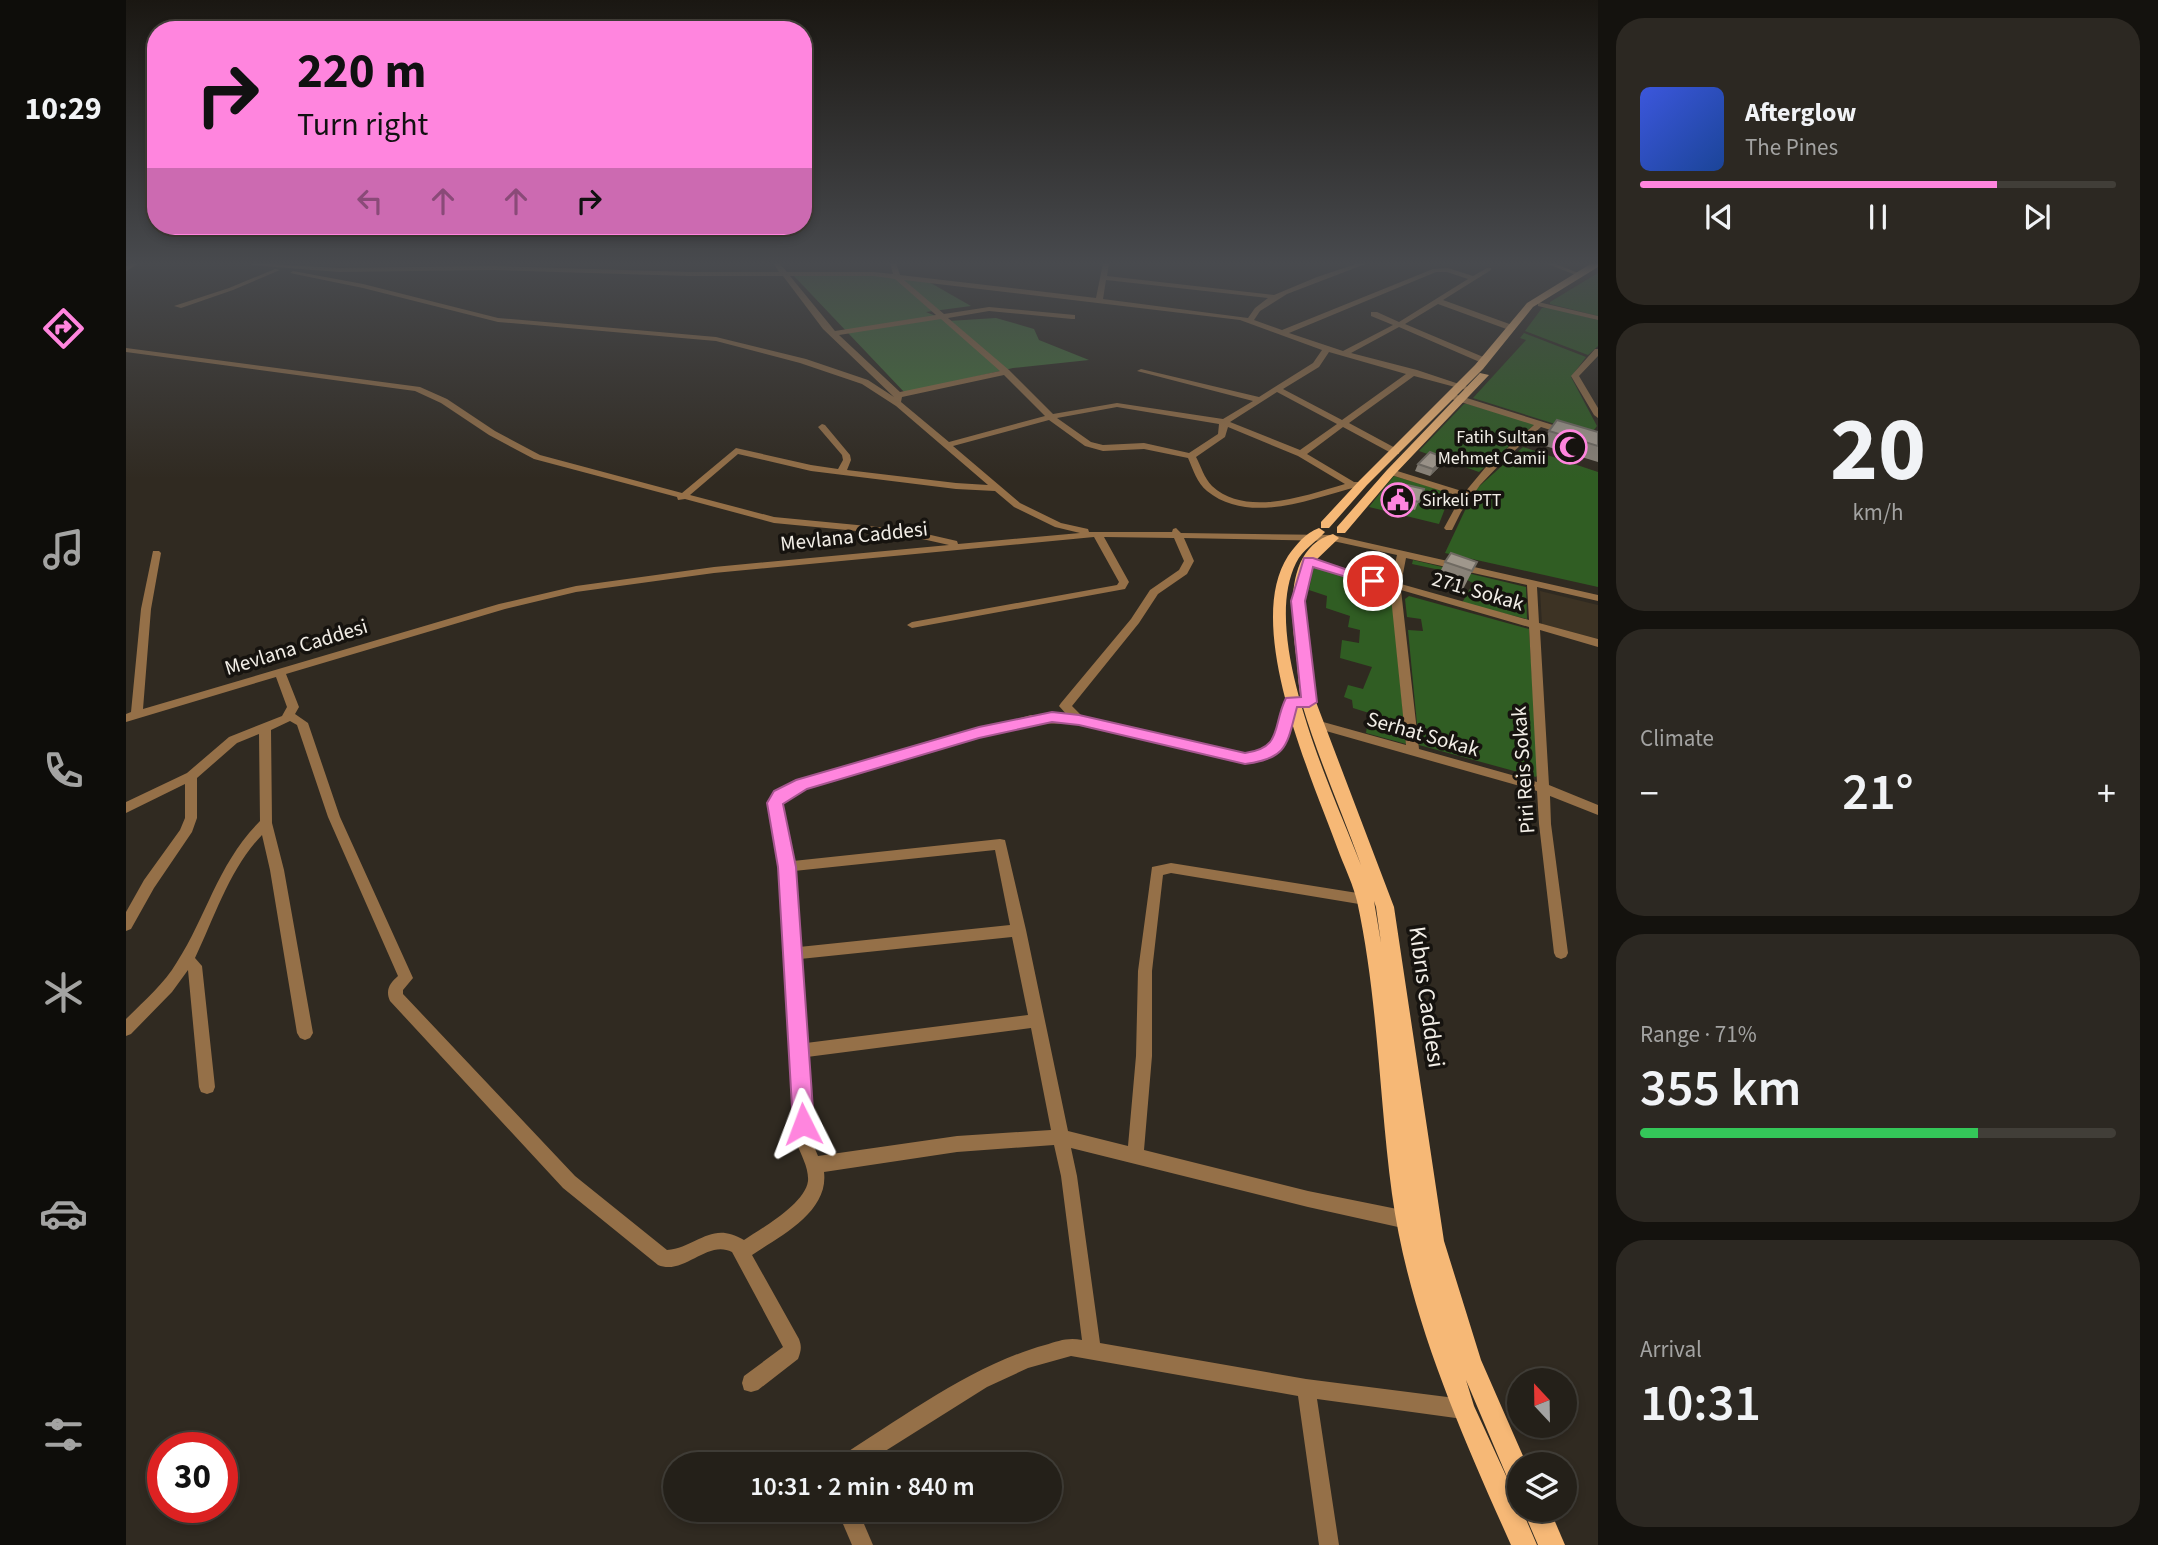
<!DOCTYPE html>
<meta charset="utf-8">
<style>
:root{--surface:#242019;--page:#2c2822;--text:#f1f3f6;--muted:#a3a3a2;--line:#413e38;--accent:#ff85de}
body{margin:0;font-family:"Source Sans 3",sans-serif;background:var(--page);color:var(--text);height:100vh;display:flex;flex-direction:column;font-size:26px;white-space:nowrap}
*{box-sizing:border-box;margin:0}
p{font-size:23px;color:var(--muted)}
.icon{flex:none;width:38px;height:38px;fill:none;stroke:currentColor;stroke-width:2;stroke-linecap:round;stroke-linejoin:round}
.map{position:relative;flex:1;overflow:hidden}
.drawer{display:flex;flex-direction:column;gap:18px;padding:18px;background:#14120e;width:560px}
.drawer>*{flex:none}
.banner{position:absolute;left:21px;top:21px;width:665px;height:214px;border-radius:28px;box-shadow:0 4px 10px #0003,0 0 0 2px var(--line);background:#ff85de;color:#111;overflow:hidden}
.needle{width:46px;rotate:338deg}
.fabs{position:absolute;left:1381px;top:1368px;display:grid;gap:14px}
.fabs a{display:grid;place-items:center;width:70px;height:70px;border-radius:50%;background:var(--surface);box-shadow:0 4px 10px #0003,0 0 0 2px var(--line);font-size:35px}
.speed{position:absolute;left:21px;top:1432px;display:flex;gap:14px;font-size:35px;font-weight:700;text-align:center}
.speed>*{display:grid;place-content:center;width:91px;height:91px;border-radius:50%;background:var(--surface);box-shadow:0 4px 10px #0003,0 0 0 2px var(--line);line-height:1}
.speed .limit{border:10px solid #d22;background:#fff;color:#111}
.pin{position:absolute;display:grid;place-items:center;width:60px;height:60px;color:#fff;margin:-30px;border:4px solid #fff;border-radius:50%;box-shadow:0 2px 7px #0007}
.me{position:absolute;width:77px;margin:-38px;rotate:357deg;stroke-linejoin:round;filter:drop-shadow(0 0 5px #0008)}
.turn{display:flex;align-items:center;gap:24px;height:147px;padding:0 35px;font-size:32px}
.turn .icon{width:91px;height:91px;stroke-width:2.5}
.turn b{display:block;font-size:49px;line-height:60px}
.lanes{display:flex;align-items:center;height:66px;padding:0 35px;background:#0003;justify-content:center;gap:35px;direction:ltr}
.lanes .off{opacity:.35}
.big{font-size:52px;font-weight:600;line-height:1.1}
.drawer .tile{flex:1;display:flex;flex-direction:column;justify-content:center;gap:10px;min-width:0;padding:0 24px;border-radius:28px;background:var(--page)}
.drawer .dial{align-items:center;gap:0}
.dial b{font-size:91px;line-height:1}
.song{display:flex;align-items:center;gap:21px}
.cover{width:84px;height:84px;border-radius:10px;background:linear-gradient(135deg,hsl(230 70% 55%),hsl(220 70% 35%))}
.played{height:7px;border-radius:4px;background:linear-gradient(90deg,var(--accent) 75%,var(--line) 75%)}
.keys{display:flex;justify-content:space-around;direction:ltr}
.heat{display:flex;justify-content:space-between;align-items:center;font-size:38px;direction:ltr}
.charge{height:10px;border-radius:5px;background:linear-gradient(90deg,#34c759 71%,var(--line) 0)}
.trip{position:absolute;left:537px;top:1452px;width:399px;height:70px;border-radius:35px;background:var(--surface);box-shadow:0 4px 10px #0003,0 0 0 2px var(--line);font-weight:600;line-height:70px;text-align:center}
main{display:flex;flex:1;min-height:0}
.menu{display:flex;flex-direction:column;width:126px;justify-content:space-around;align-items:center;background:#0e0d0a;color:var(--muted)}
.menu .icon{width:49px;height:49px}
.menu .active{color:var(--accent)}
.menu b{font-size:32px;color:var(--text)}
.map>svg:first-child{display:block}
.built{fill:#3d3324}
.green{fill:#305d23}
.forest{fill:#447238}
.lines{fill:none;stroke-linecap:round;stroke-linejoin:round}
.minor{fill:#957048;fill-rule:evenodd}
.major{fill:#f6b876;fill-rule:evenodd}
.wall{fill:#898278}
.shaded-wall{fill:#6f6a62}
.building{fill:#9f978c;stroke:#6f6a62;stroke-width:2}
.route{fill:#ff85de;stroke:#a65690;stroke-width:2}
.labels{text-anchor:middle;stroke-width:7;stroke-linejoin:round;paint-order:stroke}
.far-poi-label{font-size:18px;fill:#f2eee7;stroke:#16130f;text-anchor:end}
.street-label{font-size:21px;fill:#f2eee7;stroke:#16130f}
.near-street-label{font-size:24px;fill:#f2eee7;stroke:#16130f}
</style>
<main>
<nav class="menu">
<b>10:29</b>
<svg class="icon active" aria-label="directions" viewBox="0 0 24 24"><path d="M12 3l9 9-9 9-9-9zM9 14v-3h6M13 9l2 2-2 2"/></svg>
<svg class="icon" aria-label="music" viewBox="0 0 24 24"><path d="M9 18V5l10-2v13"/><circle cx="6" cy="18" r="3"/><circle cx="16" cy="16" r="3"/></svg>
<svg class="icon" aria-label="phone" viewBox="0 0 24 24"><path d="M5 4h4l2 5-3 2q2 4 5 5l2-3 5 2v4C11 20 4 13 5 4z"/></svg>
<svg class="icon" aria-label="climate" viewBox="0 0 24 24"><path d="M12 3v18M4 7l16 10M4 17L20 7"/></svg>
<svg class="icon" aria-label="car" viewBox="0 0 24 24"><path d="M5 17H2v-5l4-1 3-4h7l3 4 3 1v5h-3M9 17h6M6 11h13"/><circle cx="7" cy="17" r="2"/><circle cx="17" cy="17" r="2"/></svg>
<svg class="icon" aria-label="filters" viewBox="0 0 24 24"><path d="M4 7h16M4 17h16"/><circle cx="9" cy="7" r="2"/><circle cx="15" cy="17" r="2"/></svg>
</nav>
<div class="map">
<svg width="1472" height="1545" viewBox="0 0 1472 1545">
<rect width="100%" height="100%" fill="#302a21"/>
<!-- built -->
<path class="built" d="M1414,591l58,14v34l-56,-15z"/>
<!-- green -->
<g class="green">
<path d="M1472,273v43l-48,-12v-2z"/>
<path d="M1421,307l51,13v26l-10,9 -63,-24 17,-23z"/>
<path d="M1398,333l62,24 -15,20 26,49 -7,9 -117,-37 53,-58 -6,-2z"/>
<path d="M1338,404h4l67,20 -56,48 -60,-21z"/>
<path d="M1397,447l75,25v115l-153,-34 29,-62z"/>
<path d="M1268,476l57,17 -12,31 -70,-17z"/>
<path d="M1287,560l113,27 1,32 -65,-16 11,-20 -19,-10 -42,-9z"/>
<path d="M1188,566l77,22 15,156 -40,-11 3,-20 -16,-5 -1,-8 -8,-3 4,-12 15,4 9,-22 -32,-9 2,-18 17,3 1,-13 -12,-3 2,-11 -24,-8 1,-12 -18,-6z"/>
<path d="M1283,596l120,33 9,145 -2,3 -117,-32 -11,-115 15,1 -2,-12 -14,-2 -2,-18z"/>
</g>
<!-- forest -->
<path class="forest" d="M667,275h77l59,7 42,24 -45,6 22,9 48,-3 38,11 5,11 50,20 -76,8 -108,25z"/>
<g class="lines">
<!-- minor -->
<g class="minor">
<path d="M7,263h7l-14,8v-5z"/>
<path d="M123,263l90,5 155,-2 196,6h89l-6,-9h6l8,9h87l19,2 -3,-11h6l4,12 196,23 7,-35h6l-2,13 167,19 43,-18 42,-14h9l-81,31 -27,17 -6,9 28,10 151,-61 15,-1 25,8 14,-8h4v2l-48,30 72,26v4h-6l-71,-26 -33,20 83,35v4h-6l-83,-36 -48,26 66,17 57,19 -4,2 -56,-15 -65,47 50,27v4h-6l-50,-27 -36,27 47,28h5l2,2 -5,3c-45,12 -107,38 -149,4 -10,-8 -14,-22 -19,-33l-44,-9 -41,2 -18,-5 -36,-26 -96,26 67,57 41,20 27,6 1,3h83l1,-3 3,-1 5,5 152,2 265,60v6l-61,-14 2,36 59,16v8l-58,-17 9,155 49,20v10l-48,-19 1,28 17,129 -2,4 -5,2 -5,-2 -2,-4 -15,-129 -2,-33 -225,-64 -2,-3 6,-4 90,25 -16,-158 -86,-24 -1,-2 5,-3 83,23 6,-26 -64,-14 -149,-3 10,23 -7,13 -29,20 -19,29 -67,83 11,11 162,37c37,-7 30,-27 43,-55h13l2,3c-7,6 -8,10 -10,19 -8,29 -19,36 -48,41l-166,-38 -48,-1 -226,64 -18,8 -6,9 12,57 207,-22 5,1 21,90 42,201 60,15 8,-90 2,-85 14,-104 19,-4 199,32 2,4 -2,4 -5,2 -194,-32 -8,2 -11,96v85l-8,94 164,41 99,20 6,3 3,6 -3,6 -6,3 -99,-22 -237,-59 6,28 23,167 206,36 157,20 7,3 3,7 -3,7 -7,3 -146,-20 22,146h-20l-21,-149 -227,-40 -43,12 -41,19 -124,78h-28l3,-7c64,-40 134,-93 207,-113 13,-4 23,-8 37,-5l-21,-164 -7,-31 -97,7 -133,20c5,40 -44,64 -72,83l47,84c3,8 2,12 -1,20l-40,31 -7,2 -7,-2 -2,-7 2,-7 39,-29 -51,-95c-25,-13 -48,24 -74,13l-95,-77 -173,-187c-5,-11 0,-18 8,-25l-70,-159 -31,-92 -7,-4 -19,9 1,93 12,47 29,163 -3,5 -5,2 -5,-2 -3,-5 -27,-163 -8,-35c-32,33 -47,81 -67,123l7,8 13,121 -2,5 -6,2 -6,-2 -2,-5 -11,-117 -16,22 -41,42 -5,2v-17c18,-18 38,-35 51,-57 30,-47 41,-99 83,-141l-1,-87 -22,9 -40,35v40l-5,14 -38,56 -23,41 -5,2v-19l18,-32 36,-50 5,-12v-34l-59,29v-11l61,-29 42,-36 53,-21 5,-9 -11,-30 -150,45v-8l5,-2 10,-103 12,-58h6l2,2 -10,56 -8,100 356,-105 77,-18 138,-19 235,-22 -40,-9 -135,-13 -89,-24 -7,1 -1,-3 -143,-38 -45,-24 -48,-32 -26,-12 -289,-39v-4l294,39 27,12 48,32 45,24 142,38 54,-45 75,17 27,4 5,-9 -1,-5 -24,-28 4,-3 3,1 25,30 1,5 -4,10 109,13 32,2 -92,-79 -34,-22 -62,-21 -84,-22 -218,-19 -135,-34 -73,-15 3,-2 70,13 135,34 218,19 90,22 62,21 26,17 -71,-68 -40,-53h-93l-196,-6 -155,2 -87,-7zM1310,272h11l21,7 -69,43 -22,-10h-6v4l22,9 -50,26 -54,-18zM664,276h84l21,3 41,36 -101,16zM778,280l336,40 82,30 -9,13 -54,34 -118,-28 -4,2 116,30 -30,18 -106,-16 -64,11 -44,-44 -61,-52 41,-7 83,8h3v-4l-86,-8 -45,7zM980,280l162,18 -13,10 -7,10 -145,-19zM815,319l59,52 -100,21 -61,-57zM1203,352l77,22 -64,46 -59,-31 36,-22zM878,375l41,41 -96,26 -48,-40 1,-5zM1151,392l60,32 -37,26 -70,-28zM991,407l102,17 -1,10 -29,19 -45,-10 -41,2 -12,-3 -34,-24zM1102,427l70,29 47,28c-39,11 -98,34 -133,2 -8,-8 -11,-20 -16,-29l29,-20zM612,454l73,17 145,18 39,2 19,16 41,20 25,6 -122,11 -1,-3 -48,-11 -135,-13 -84,-22zM968,537l25,45 -2,3 -205,37 -5,3 5,3 213,-39 4,-7 -25,-45 70,1 10,23 -5,9 -29,20 -19,29 -70,84 -2,3 9,10 -37,-1 -230,64c-16,6 -23,9 -32,24l11,64 17,277c4,11 12,24 11,37 -3,23 -46,47 -64,59 -33,-20 -46,7 -77,10l-92,-74 -172,-182v-4l10,-12 -73,-161 -32,-94 -13,-9 4,-7 -13,-33 219,-65 71,-17 138,-19zM1280,558l121,27 2,35 -128,-36zM1275,590l128,37 8,155 -118,-33zM869,850l15,75 -211,22 -5,-76zM886,937l16,78 -222,28 -6,-84zM905,1028l20,102 -94,6 -139,20 -5,-12 -6,-87z"/>
<path d="M1419,263h8l28,11 -5,1z"/>
<path d="M149,269l5,1 -47,20 -52,18 -7,-2 55,-18z"/>
<path d="M1412,302l60,14v4l-60,-14z"/>
<path d="M1469,349h3v7l-19,20 19,32v10l-4,-3 -23,-39z"/>
<path d="M1322,394h6l144,45v6l-57,-18 -37,33 -24,25 -19,27 -9,18h-6l-2,-2 17,-31 -73,-23v-4h6l71,22 20,-24 49,-43 -86,-27z"/>
<path d="M711,1510h21l15,35h-21z"/>
</g>
<!-- major -->
<g class="major">
<path d="M1466,263h6v4l-65,40 -50,62 -116,116 -38,43h-8v-6l38,-41 116,-116 52,-62z"/>
<path d="M1354,373l9,2 -94,99 -50,59h-8v-6l50,-57z"/>
<path d="M1193,528l6,4c-10,11 -22,17 -29,31 -37,75 37,229 65,302 -19,-53 -43,-107 -59,-161 -3,-13 -4,-29 -5,-42 -5,-40 -16,-113 36,-128l6,4 -25,24 -8,28 -1,24 11,88 78,205 50,334 37,119 46,105h-8v23l-9,-4 -44,-104 8,26 45,98v6h3l15,35h-26c-50,-112 -102,-228 -119,-351 -13,-97 -14,-197 -35,-293 -4,-16 -11,-31 -17,-46 -26,-72 -98,-228 -52,-299 8,-11 17,-23 31,-28zM1248,901l2,6 5,36z"/>
<path d="M1397,1510h27l15,35h-27z"/>
</g>
</g>
<!-- wall -->
<g class="wall">
<path d="M1423,431l49,1v30l-56,-17z"/>
<path d="M1292,464h24l-12,12 -15,-5z"/>
<path d="M1281,485l17,4 -9,21 -16,-5z"/>
<path d="M1319,562h32l-16,31 -27,-9z"/>
</g>
<!-- shaded-wall -->
<path class="shaded-wall" d="M1319,458l-3,6 -12,12 3,-7z"/>
<!-- building -->
<g class="building">
<path d="M1431,420l41,12v14l-49,-15z"/>
<path d="M1304,452l15,6 -12,11 -15,-5z"/>
<path d="M1281,485l17,4 -5,13 -17,-4z"/>
<path d="M1325,553l26,9 -5,9 -27,-9z"/>
</g>
<!-- sky -->
<linearGradient id="sky" x2="0" y2="1"><stop stop-color="#1a1712"/><stop offset="0.55" stop-color="#484a4e"/><stop offset="1" stop-color="#484a4e" stop-opacity="0"/></linearGradient>
<rect width="1472" height="479" fill="url(#sky)"/>
<!-- route -->
<path class="route" d="M1178,558h9l67,23 -7,4 -60,-18 -8,34 12,101 -8,5h-12c-10,37 -9,52 -52,57l-166,-39 -27,-3 -73,16 -172,51 -24,15 13,63 18,257 -3,7 -8,2 -7,-2 -3,-7 -15,-257 -11,-64 7,-12 22,-11 183,-53 73,-15 27,3 166,38c38,-5 27,-27 41,-55l15,-1 -10,-96z"/>
<!-- icons -->
<defs>
<symbol id="mosque-ring" viewBox="-11 -11 22 22"><circle r="9.5" fill="#16130f" stroke="#ff85de" stroke-width="1.5"/><path d="M3.5-4.9A6 6 0 1 0 3.5 4.9A5 5 0 1 1 3.5-4.9Z" fill="#ff85de"/></symbol>
<symbol id="civic-ring" viewBox="-11 -11 22 22"><circle r="9.5" fill="#16130f" stroke="#ff85de" stroke-width="1.5"/><path d="M-.6-6.5H3V-4.5H.6V-3L4-1V1h2V6H-6V1h2V-1L-.6-3ZM-1.2 2.5V6h2.4V2.5Z" fill="#ff85de"/></symbol>
</defs>
<g fill-rule="evenodd">
<use href="#mosque-ring" x="1425" y="428" width="38" height="38"/>
<use href="#civic-ring" x="1253" y="481" width="38" height="38"/>
</g>
<g class="labels">
<!-- far-poi labels -->
<g class="far-poi-label">
<text x="1420" y="443">Fatih Sultan<tspan x="1420" dy="21">Mehmet Camii</tspan></text>
<text x="1296" y="506" text-anchor="start">Sirkeli PTT</text>
</g>
<!-- street labels -->
<g class="street-label">
<text transform="translate(728 536) rotate(-6)" y="7">Mevlana Caddesi</text>
<text transform="translate(1352 591) rotate(16)" y="7">271. Sokak</text>
<text transform="translate(170 647) rotate(-17)" y="7">Mevlana Caddesi</text>
<text transform="translate(1297 734) rotate(16)" y="7">Serhat Sokak</text>
<text transform="translate(1397 770) rotate(-94)" y="7">Piri Reis Sokak</text>
</g>
<!-- near-street labels -->
<g class="near-street-label">
<text transform="translate(1301 997) rotate(82)" y="8">Kıbrıs Caddesi</text>
</g>
</g>
</svg>
<div class="fabs">
<a><svg class="needle" viewBox="-14 -14 28 28"><path d="M0-13l5 13h-10z" fill="#e53935"/><path d="M0 13l5-13h-10z" fill="#a3a3a2"/></svg></a>
<a><svg class="icon" aria-label="layers" viewBox="0 0 24 24"><path d="M12 4l9 5-9 5-9-5zM3 14l9 5 9-5"/></svg></a>
</div>
<div class="speed"><div class="limit">30</div></div>
<div class="pin" style="left:1247px;top:581px;background:#d93025"><svg class="icon" aria-label="arrive" viewBox="0 0 24 24"><path d="M6 21V4h12l-3 4 3 4H6"/></svg></div>
<svg class="me" style="left:677px;top:1124px" viewBox="-20 -20 40 40"><path d="M0-17L14 15 0 8-14 15z" fill="#ff85de" stroke="#fff" stroke-width="4"/></svg>
<div class="trip">10:31 · 2 min · 840 m</div>
<div class="banner">
<div class="turn"><svg class="icon" aria-label="right" viewBox="0 0 24 24"><path d="M7 20v-9h11M14 6l5 5-5 5"/></svg><div><b>220 m</b>Turn right</div></div>
<div class="lanes"><svg class="icon off" aria-label="left" viewBox="0 0 24 24"><path d="M17 20v-9H6M10 6l-5 5 5 5"/></svg><svg class="icon off" aria-label="ahead" viewBox="0 0 24 24"><path d="M12 20V5M6 11l6-6 6 6"/></svg><svg class="icon off" aria-label="ahead" viewBox="0 0 24 24"><path d="M12 20V5M6 11l6-6 6 6"/></svg><svg class="icon" aria-label="right" viewBox="0 0 24 24"><path d="M7 20v-9h11M14 6l5 5-5 5"/></svg></div>
</div>
</div>
<section class="drawer">
<div class="tile">
<div class="song"><i class="cover"></i><div><b>Afterglow</b><p>The Pines</p></div></div>
<div class="played"></div>
<div class="keys"><svg class="icon" aria-label="previous" viewBox="0 0 24 24"><path d="M18 5L8 12l10 7zM5 5v14"/></svg><svg class="icon" aria-label="pause" viewBox="0 0 24 24"><path d="M8 5v14M16 5v14"/></svg><svg class="icon" aria-label="next" viewBox="0 0 24 24"><path d="M6 5l10 7-10 7zM19 5v14"/></svg></div>
</div>
<div class="tile dial"><b>20</b><p>km/h</p></div>
<div class="tile"><p>Climate</p>
<div class="heat"><a>−</a><b class="big">21°</b><a>+</a></div>
</div>
<div class="tile"><p>Range · 71%</p><b class="big">355 km</b><div class="charge"></div></div>
<div class="tile"><p>Arrival</p><b class="big">10:31</b></div>
</section>
</main>
